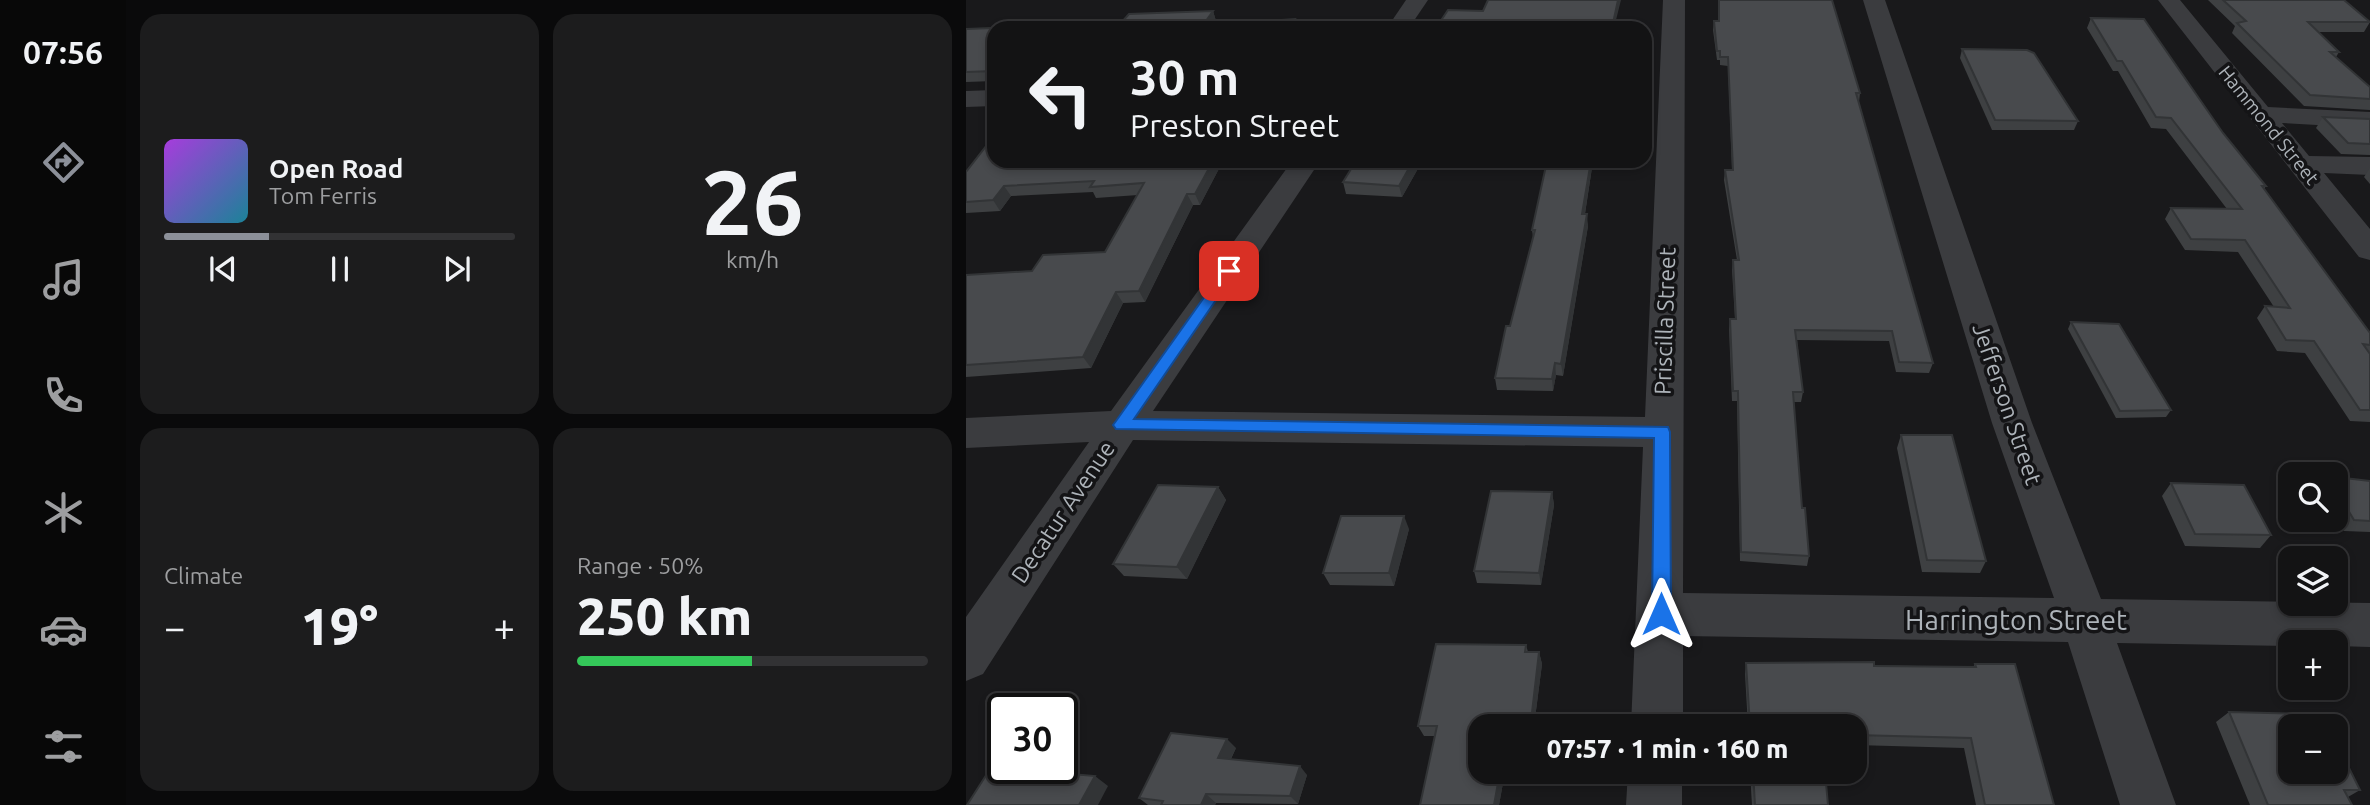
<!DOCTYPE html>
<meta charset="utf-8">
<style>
:root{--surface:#131314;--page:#1c1c1d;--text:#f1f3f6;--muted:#9d9ea0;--line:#323234;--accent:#8c9099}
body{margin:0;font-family:Ubuntu,sans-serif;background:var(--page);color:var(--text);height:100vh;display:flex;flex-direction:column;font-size:26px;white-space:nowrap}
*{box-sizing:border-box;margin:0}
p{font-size:23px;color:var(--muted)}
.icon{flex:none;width:38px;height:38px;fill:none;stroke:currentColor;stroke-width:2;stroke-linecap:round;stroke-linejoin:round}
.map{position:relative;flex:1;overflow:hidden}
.details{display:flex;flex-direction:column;gap:14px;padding:14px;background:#0a0a0b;width:840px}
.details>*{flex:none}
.guide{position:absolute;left:21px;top:21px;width:665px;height:147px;border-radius:21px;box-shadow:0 4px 10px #0003,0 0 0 2px var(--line);background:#131314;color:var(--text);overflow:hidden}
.fabs{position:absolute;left:1312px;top:462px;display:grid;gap:14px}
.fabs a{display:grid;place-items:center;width:70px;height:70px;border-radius:14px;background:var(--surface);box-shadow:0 4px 10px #0003,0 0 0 2px var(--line);font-size:35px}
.speed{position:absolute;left:21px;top:693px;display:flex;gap:14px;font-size:35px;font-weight:700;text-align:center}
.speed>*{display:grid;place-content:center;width:91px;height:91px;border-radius:50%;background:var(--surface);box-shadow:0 4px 10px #0003,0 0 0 2px var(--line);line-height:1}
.speed .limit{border:4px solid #111;border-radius:10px;background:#fff;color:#111}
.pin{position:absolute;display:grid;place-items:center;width:60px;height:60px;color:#fff;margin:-30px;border-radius:14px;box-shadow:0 4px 10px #0006}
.me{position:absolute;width:77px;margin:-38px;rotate:0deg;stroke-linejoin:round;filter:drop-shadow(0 0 5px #0008)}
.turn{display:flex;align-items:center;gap:24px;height:147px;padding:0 28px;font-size:32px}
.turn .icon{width:91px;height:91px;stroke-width:2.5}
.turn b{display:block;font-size:49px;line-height:60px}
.big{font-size:52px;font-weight:800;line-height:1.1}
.details .tile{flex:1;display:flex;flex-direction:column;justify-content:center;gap:10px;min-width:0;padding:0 24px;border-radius:21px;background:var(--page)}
.details .dial{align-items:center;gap:0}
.dial b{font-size:91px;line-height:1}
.song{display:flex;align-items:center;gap:21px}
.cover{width:84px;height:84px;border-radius:10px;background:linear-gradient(135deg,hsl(280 70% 55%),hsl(190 70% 35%))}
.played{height:7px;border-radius:4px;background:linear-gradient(90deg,var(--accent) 30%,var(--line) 30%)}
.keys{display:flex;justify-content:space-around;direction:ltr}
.heat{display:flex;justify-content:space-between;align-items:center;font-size:38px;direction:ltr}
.charge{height:10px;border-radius:5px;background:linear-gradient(90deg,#34c759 50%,var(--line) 0)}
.details .tiles{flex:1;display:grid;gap:14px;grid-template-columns:repeat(2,1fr)}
.trip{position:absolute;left:502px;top:714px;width:399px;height:70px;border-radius:21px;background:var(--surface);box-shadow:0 4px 10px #0003,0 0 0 2px var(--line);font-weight:800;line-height:70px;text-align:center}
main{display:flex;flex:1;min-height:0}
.dock{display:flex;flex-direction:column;width:126px;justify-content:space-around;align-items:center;background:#080808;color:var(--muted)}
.dock .icon{width:49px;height:49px}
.dock .current{color:var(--accent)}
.dock b{font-size:32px;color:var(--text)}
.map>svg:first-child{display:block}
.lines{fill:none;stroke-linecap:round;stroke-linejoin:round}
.minor{fill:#3b3c3f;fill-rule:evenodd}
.wall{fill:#3e4042}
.shaded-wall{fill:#323436}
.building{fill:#484a4d;stroke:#323436;stroke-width:2}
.route{fill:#1a73e8;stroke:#114b97;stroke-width:2}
.labels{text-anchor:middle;stroke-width:7;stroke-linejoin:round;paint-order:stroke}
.far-street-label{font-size:19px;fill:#adb3b9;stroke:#141416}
.street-label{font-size:23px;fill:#adb3b9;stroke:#141416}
.near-street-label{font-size:28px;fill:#adb3b9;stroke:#141416}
</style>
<main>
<nav class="dock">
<b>07:56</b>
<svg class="icon current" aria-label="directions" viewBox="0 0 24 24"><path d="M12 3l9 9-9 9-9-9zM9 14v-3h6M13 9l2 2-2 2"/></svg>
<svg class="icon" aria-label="music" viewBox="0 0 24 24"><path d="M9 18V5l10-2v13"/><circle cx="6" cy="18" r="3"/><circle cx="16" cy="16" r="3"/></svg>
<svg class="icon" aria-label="phone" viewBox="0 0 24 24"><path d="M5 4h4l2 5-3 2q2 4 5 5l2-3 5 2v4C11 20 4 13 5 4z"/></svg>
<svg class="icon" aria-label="climate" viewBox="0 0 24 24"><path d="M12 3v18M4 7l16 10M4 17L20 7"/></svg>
<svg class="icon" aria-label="car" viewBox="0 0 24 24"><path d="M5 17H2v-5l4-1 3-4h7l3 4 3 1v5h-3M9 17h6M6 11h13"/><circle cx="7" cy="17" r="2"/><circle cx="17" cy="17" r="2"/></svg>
<svg class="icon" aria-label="filters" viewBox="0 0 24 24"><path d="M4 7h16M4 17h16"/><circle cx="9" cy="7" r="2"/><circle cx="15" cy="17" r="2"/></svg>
</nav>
<section class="details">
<div class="tiles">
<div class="tile">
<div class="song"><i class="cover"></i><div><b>Open Road</b><p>Tom Ferris</p></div></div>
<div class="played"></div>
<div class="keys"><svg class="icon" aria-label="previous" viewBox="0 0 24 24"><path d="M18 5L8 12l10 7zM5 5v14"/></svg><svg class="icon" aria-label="pause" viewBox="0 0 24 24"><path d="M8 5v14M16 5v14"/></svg><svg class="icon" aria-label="next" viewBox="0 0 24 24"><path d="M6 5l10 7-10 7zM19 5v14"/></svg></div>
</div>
<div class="tile dial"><b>26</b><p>km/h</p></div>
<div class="tile"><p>Climate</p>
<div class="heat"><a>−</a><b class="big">19°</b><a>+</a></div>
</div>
<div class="tile"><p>Range · 50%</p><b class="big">250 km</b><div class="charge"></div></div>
</div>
</section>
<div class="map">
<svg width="1404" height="805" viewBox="0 0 1404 805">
<rect width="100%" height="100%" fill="#19191b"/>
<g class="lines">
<!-- minor -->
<g class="minor">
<path d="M440,0h22l-19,28h-22z"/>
<path d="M697,0h22l-2,593 371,5 -62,-175 -129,-423h22l147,423 69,176 269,4v44l-34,-1v-4h-45v4l-174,-3 59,162h-56l-52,-163 -385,-6v90h-52l12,-279 -510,-7 -150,234 -17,7v-64l123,-175 -123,6v-30l145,-7 181,-250h28l-167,250 492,6z"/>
<path d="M1192,0h22l88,107 102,5v16l-88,-5 27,33 61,1v18l-46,-2 46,56v31l-11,-3z"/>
<path d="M28,90v16l-28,1v-16z"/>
<path d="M662,772h54v33h-56z"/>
</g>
</g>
<!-- wall -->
<g class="wall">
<path d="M752,0h114l28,93 -1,9 74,261 -4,10 -33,-1 -7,-31 -92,-1 6,52 -2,10h-7l8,106 7,48 -2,10 -67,-5 -3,-160h-5l-3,-72 1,-10h5l-3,-49 1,-10h4l-13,-80 1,-10h7l-4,-104 -8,-1v-5h-3l-4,-30 1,-9h5z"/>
<path d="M1242,0h136l26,22 -6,10h-45l20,20 -3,5 34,30v23l-66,-4 -72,-73 3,-7z"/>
<path d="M247,11l3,10 -2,4 81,-6 3,9h-304v53l-28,1v-53l155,-6 8,-9z"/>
<path d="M1125,18l132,115 43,53 -2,3 106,144v89l-20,-1 -45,-68 -28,-2 -20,-33 8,-12 9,1 -36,-55 -53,-2 -20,-31 6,-11 56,1 -61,-80 -15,-1 -33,-57h-5l-26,-43z"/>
<path d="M996,49l116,72 -4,9h-82l-32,-72z"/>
<path d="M1357,117l47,2v36l-29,-1 -25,-26z"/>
<path d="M28,161h229l-23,44h-7l-48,97 -22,1 -32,65 -125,9v-102l66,-4 73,-19 33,-57 -42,3 -3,-6 -82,4 -11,15 -34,2v-41z"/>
<path d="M581,161h46l-8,53 3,12 -25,150 -7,-1 -3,16 -56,-1 -2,-12 15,-52 23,-89 -1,-7z"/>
<path d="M454,165l-18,32 -56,-3 -3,-12z"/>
<path d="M1404,168v16l-6,-7z"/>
<path d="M1105,322l100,88 -5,7 -50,1 -48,-89z"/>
<path d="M935,435l85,126 -6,12 -58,-1 -25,-124z"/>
<path d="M1370,477l34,4v51l-26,-1 -8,-12z"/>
<path d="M1205,483l100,52 -11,13 -75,-2 -23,-50z"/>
<path d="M252,487l8,13 -39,79 -63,-3 -11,-12z"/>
<path d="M586,492l2,13 -13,80 -64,-2 -3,-12z"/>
<path d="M443,529l-15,57 -64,-1 -7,-12z"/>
<path d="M560,645l2,7h11l3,12 -8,62h-54l25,46 -6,33h-79l15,-69h-11l-6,-10z"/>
<path d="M780,663l227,4 2,-3 79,141h-78l-12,-57 -109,-3v-19h-107l-3,-52z"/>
<path d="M1263,712l62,14 69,64 -12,7 4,8h-102l-34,-83z"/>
<path d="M270,748l-5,11 76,16 -9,29 -82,-1 -1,2h-67l-9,-7z"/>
<path d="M784,772h75l3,33h-76z"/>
</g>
<!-- shaded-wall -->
<g class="shaded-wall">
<path d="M652,0h3l-7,28h-2z"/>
<path d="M247,11l3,10 -4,7 -9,-3z"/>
<path d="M329,19l3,9h-7z"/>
<path d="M247,161h10l-23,44 -5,-11z"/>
<path d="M447,161h6l1,4 -18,32 -3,-11z"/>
<path d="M625,161h2l-10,65 -1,-12z"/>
<path d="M38,186l7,10 -11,15 -7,-11z"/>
<path d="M221,194l6,11 -48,97 -6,-11z"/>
<path d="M621,214l1,12 -25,150 -2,-12z"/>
<path d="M150,292l7,11 -32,65 -8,-11z"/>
<path d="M589,363l1,12 -3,16 -1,-12z"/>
<path d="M252,487l8,13 -39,79 -10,-12z"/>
<path d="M586,492l2,13 -13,80 -2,-12z"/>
<path d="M438,516l5,13 -15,57 -5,-13z"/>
<path d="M573,652l3,12 -8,62h-2l-1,-5z"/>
<path d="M261,739l9,9 -9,18 -9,-8z"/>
<path d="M334,766l7,9 -9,29 -8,-8z"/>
<path d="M534,772h5l-6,33h-5z"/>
<path d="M129,776l13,10 -10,19h-19z"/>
<path d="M240,794l10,9 -1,2h-14z"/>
</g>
<!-- building -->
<g class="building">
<path d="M522,0h130l-6,28h-176l12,-18 35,1z"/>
<path d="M753,0h113l28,93h-4l77,270 -34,-1 -7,-31 -97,-1 8,62h-10l9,116h3l4,48 -68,-4 -3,-161h-5l-3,-72h6l-3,-59h6l-14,-90h8l-5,-113h-8v-6h-3l-3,-30h5z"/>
<path d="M1257,0h121l26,22h-62l31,30h-9l40,35v12l-60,-4 -73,-72 9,-2z"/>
<path d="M247,11l-10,14 92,-6 -4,9h-297v43l-28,1v-43l155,-6 8,-9z"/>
<path d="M1125,18l53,1 79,114 43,53h-4l108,147v12l-7,-1 7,10v56h-10l-46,-69 -28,-1 -21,-34 25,2 -45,-68 -54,-1 -20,-31 71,1 -71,-91 -15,-1 -34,-56h-5z"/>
<path d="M996,49l65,1 7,3 44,68 -83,-1z"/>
<path d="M1357,117l47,2v25l-22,-1z"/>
<path d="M28,136v25h219l-18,33h-8l-48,97 -23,1 -33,65 -117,8v-90l66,-4 11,-16 62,-3 39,-69 -54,4 4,-6 -90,5 -11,14 -27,2v-30z"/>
<path d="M390,161h57l-14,25 -56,-4z"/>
<path d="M581,161h44l-9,53h5l-26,150 -6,-1 -3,16 -57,-1 11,-52h4l25,-96h-3z"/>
<path d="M1105,322l48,2 52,86 -51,1z"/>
<path d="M935,435h51l34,126 -59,-1z"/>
<path d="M1370,477l34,4v40l-16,-1 -18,-30z"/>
<path d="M1205,483l73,2 27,50 -76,-1z"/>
<path d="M192,485l60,2 -41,80 -64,-3z"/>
<path d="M525,491l61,1 -13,81 -65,-2z"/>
<path d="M375,516h63l-15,57h-66z"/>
<path d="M470,644l90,1 -1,7h14l-8,69h-23l-1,5h-27v46h20l-6,33h-74l17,-79h-19z"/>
<path d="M908,662v4l102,1 -1,-3h40l39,141h-69l-14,-67 -116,-3v-9h-105l-4,-63z"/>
<path d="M1263,712l78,2 6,12h-22v46h45v-30l24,48h-16l8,15h-84z"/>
<path d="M205,733l56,6 -9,19 82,8 -10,30 -84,-2 -5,11h-40l2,-4 -24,-3z"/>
<path d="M26,766l11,2 92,8 -16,29h-112z"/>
<path d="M787,772h72l3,33h-73z"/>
</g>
<!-- route -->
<path class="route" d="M263,267l7,4 -102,148 534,8 2,5 1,182 -3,6 -7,2 -6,-2 -3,-6 2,-176 -538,-9 -3,-4 3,-4 109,-153z"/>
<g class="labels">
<!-- far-street labels -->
<g class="far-street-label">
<text transform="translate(1303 125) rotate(51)" y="7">Hammond Street</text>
</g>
<!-- street labels -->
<g class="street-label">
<text transform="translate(699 321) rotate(-88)" y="8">Priscilla Street</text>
<text transform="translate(1041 404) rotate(71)" y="8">Jefferson Street</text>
<text transform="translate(97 512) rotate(-56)" y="8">Decatur Avenue</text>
</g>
<!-- near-street labels -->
<g class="near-street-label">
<text x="1050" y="630">Harrington Street</text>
</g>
</g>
</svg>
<div class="fabs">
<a><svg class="icon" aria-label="search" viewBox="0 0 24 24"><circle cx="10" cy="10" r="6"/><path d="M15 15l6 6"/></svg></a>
<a><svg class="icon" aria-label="layers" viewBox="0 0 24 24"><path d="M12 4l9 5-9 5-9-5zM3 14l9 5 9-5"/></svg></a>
<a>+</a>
<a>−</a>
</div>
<div class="speed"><div class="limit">30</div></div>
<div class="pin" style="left:263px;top:271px;background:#d93025"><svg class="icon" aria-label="arrive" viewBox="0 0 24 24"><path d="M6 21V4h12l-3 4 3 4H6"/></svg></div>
<svg class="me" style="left:695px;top:614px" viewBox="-20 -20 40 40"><path d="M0-17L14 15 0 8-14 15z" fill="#1a73e8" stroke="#fff" stroke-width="4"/></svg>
<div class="trip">07:57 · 1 min · 160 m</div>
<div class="guide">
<div class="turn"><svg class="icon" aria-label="left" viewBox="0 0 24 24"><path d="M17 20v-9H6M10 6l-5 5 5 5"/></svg><div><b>30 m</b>Preston Street</div></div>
</div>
</div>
</main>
